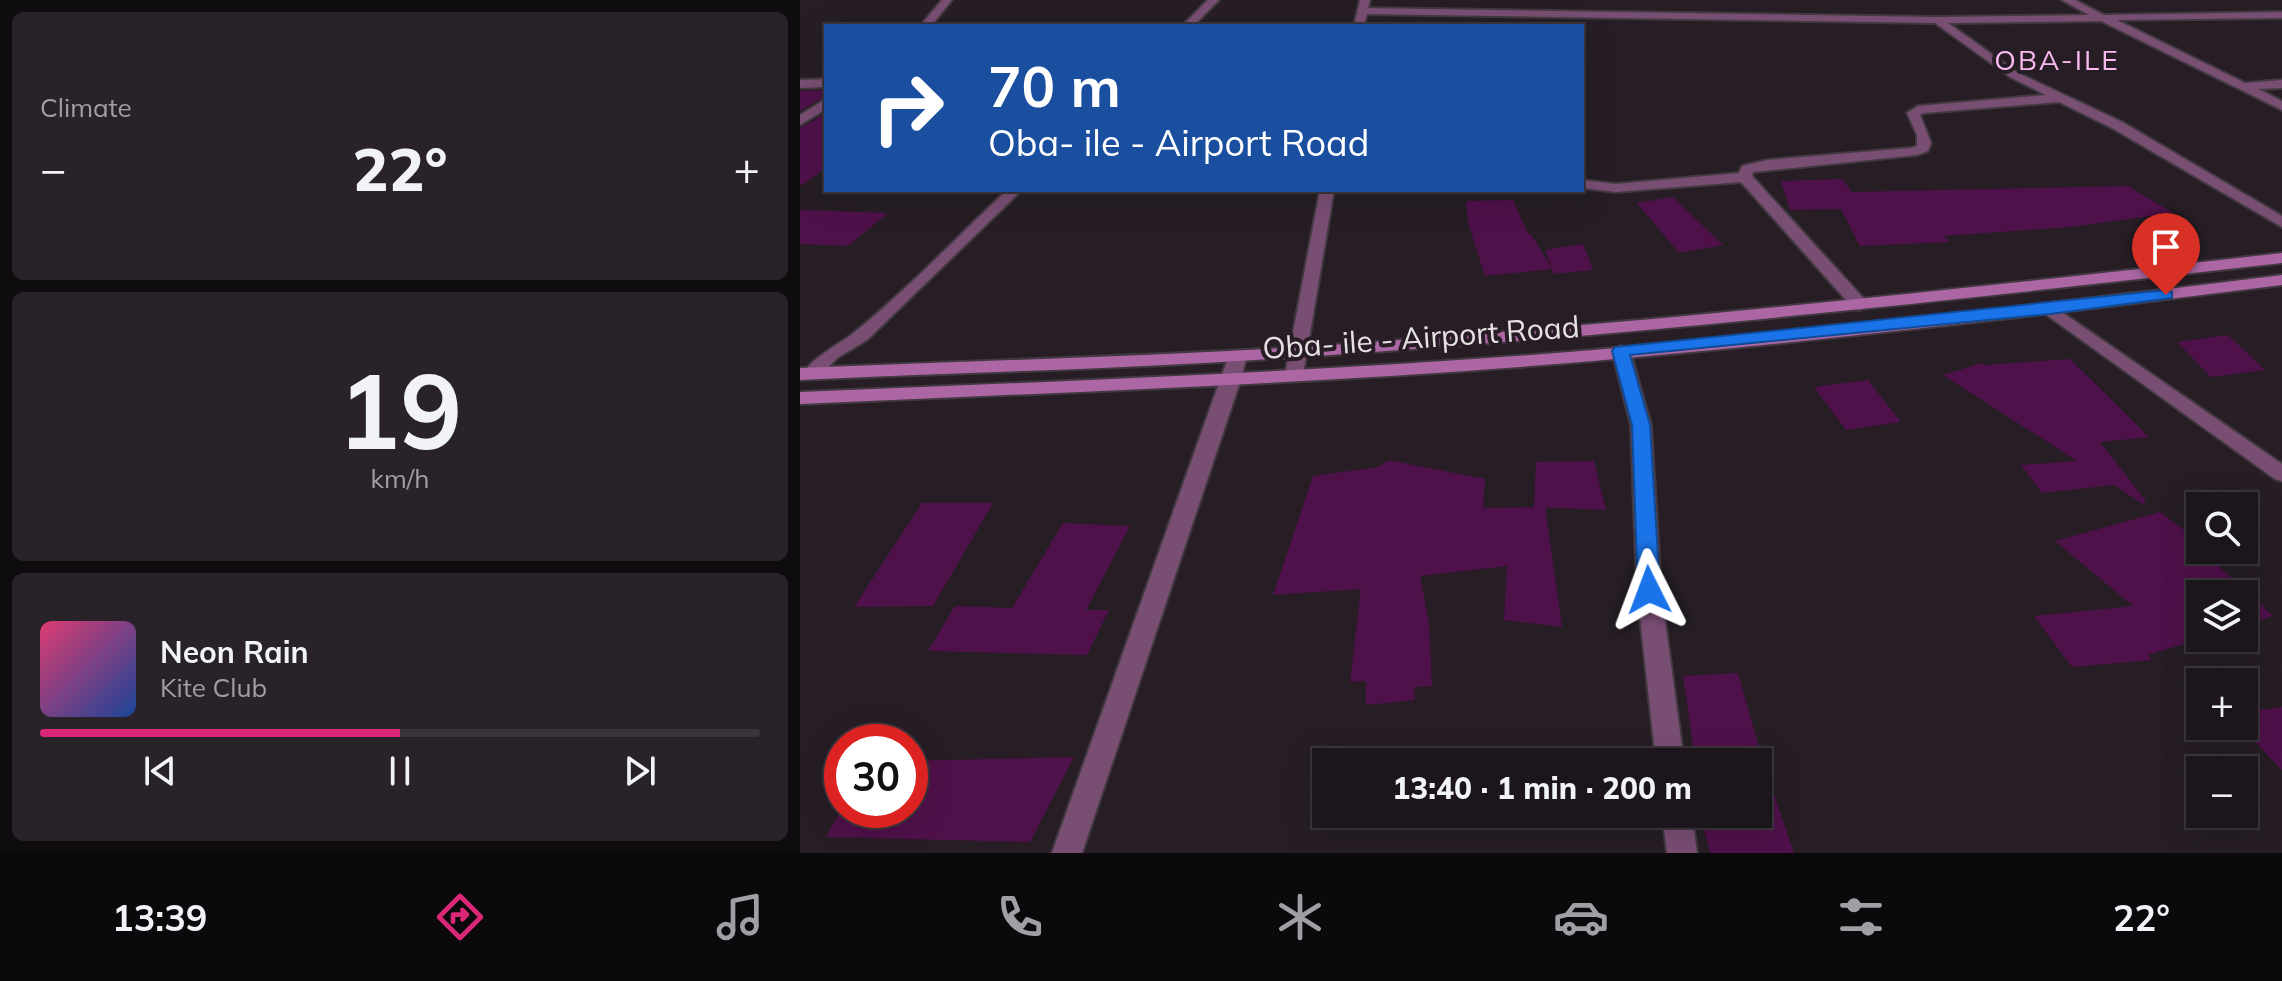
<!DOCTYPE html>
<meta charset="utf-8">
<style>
:root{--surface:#1c161c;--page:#292329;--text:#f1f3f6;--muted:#a09fa3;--line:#3a353b;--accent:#db2777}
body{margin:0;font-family:Mulish,sans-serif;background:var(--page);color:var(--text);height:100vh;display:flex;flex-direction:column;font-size:30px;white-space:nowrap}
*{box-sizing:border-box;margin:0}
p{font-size:26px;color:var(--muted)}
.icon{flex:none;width:44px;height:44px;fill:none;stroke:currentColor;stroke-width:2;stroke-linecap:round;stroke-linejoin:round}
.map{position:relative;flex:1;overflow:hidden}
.panel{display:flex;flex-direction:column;gap:12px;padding:12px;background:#0f0c0f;width:800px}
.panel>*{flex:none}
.guide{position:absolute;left:24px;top:24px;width:760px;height:168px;border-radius:0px;box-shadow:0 8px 32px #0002,0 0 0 2px var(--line);background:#1a4fa0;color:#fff;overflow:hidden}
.controls{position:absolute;left:1386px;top:492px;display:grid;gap:16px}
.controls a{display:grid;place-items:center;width:72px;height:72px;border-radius:0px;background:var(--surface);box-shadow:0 8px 32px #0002,0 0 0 2px var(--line);font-size:40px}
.speed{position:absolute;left:24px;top:724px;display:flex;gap:16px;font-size:40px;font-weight:700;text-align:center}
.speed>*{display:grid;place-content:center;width:104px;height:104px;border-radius:50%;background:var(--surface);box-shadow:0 8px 32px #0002,0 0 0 2px var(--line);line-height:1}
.speed .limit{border:12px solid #d22;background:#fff;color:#111}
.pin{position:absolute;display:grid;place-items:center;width:68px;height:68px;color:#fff;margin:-82px -34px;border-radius:50% 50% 50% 0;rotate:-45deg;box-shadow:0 0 8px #0007}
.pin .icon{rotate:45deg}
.me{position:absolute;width:88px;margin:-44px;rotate:357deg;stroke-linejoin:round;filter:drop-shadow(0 0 6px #0008)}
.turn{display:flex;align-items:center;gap:28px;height:168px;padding:0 32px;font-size:36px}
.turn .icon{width:104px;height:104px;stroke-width:2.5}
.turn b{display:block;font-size:56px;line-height:68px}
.big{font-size:60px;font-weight:800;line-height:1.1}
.panel .widget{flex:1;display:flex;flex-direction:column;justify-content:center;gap:12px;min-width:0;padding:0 28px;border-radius:12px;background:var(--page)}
.panel .dial{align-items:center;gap:0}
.dial b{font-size:104px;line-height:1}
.song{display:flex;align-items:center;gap:24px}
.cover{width:96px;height:96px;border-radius:12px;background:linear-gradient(135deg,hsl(340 70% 55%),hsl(220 70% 35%))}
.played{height:8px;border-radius:4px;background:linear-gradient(90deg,var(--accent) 50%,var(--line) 50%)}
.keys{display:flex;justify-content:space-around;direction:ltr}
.heat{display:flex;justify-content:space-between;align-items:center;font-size:44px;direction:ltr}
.trip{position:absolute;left:512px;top:748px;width:460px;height:80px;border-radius:0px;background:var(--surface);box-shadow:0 8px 32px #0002,0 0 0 2px var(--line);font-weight:800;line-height:80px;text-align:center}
.tab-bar{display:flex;height:128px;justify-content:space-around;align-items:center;background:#0b090b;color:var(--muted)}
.tab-bar .icon{width:56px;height:56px}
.tab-bar .current{color:var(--accent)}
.tab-bar b{font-size:36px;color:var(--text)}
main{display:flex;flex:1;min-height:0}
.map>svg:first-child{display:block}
.building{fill:#4f114a}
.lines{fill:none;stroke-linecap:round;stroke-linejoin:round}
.minor-casing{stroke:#413840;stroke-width:4}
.tertiary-casing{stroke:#413840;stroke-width:4}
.secondary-casing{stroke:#413840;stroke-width:4}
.minor{fill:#794e73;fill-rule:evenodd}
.tertiary{fill:#794e73;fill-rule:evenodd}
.secondary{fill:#ab66a3;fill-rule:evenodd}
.route{fill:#1a73e8;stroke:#114b97;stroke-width:2}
.labels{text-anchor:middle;stroke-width:8;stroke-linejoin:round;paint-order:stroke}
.far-quarter-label{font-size:28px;letter-spacing:2px;fill:#f9baf0;stroke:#261d25}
.street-label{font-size:30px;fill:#e7e0e5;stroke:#261d25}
</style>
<main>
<section class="panel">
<div class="widget"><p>Climate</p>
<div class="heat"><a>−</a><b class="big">22°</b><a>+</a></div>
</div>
<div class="widget dial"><b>19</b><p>km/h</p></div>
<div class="widget">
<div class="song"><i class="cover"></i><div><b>Neon Rain</b><p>Kite Club</p></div></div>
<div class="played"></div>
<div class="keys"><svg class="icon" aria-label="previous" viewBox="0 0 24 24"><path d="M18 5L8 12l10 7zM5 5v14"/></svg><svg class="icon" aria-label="pause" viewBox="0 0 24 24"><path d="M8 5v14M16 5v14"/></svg><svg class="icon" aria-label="next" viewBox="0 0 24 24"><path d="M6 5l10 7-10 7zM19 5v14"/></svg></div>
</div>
</section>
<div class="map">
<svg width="1482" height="853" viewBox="0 0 1482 853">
<rect width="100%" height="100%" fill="#261d25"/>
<!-- building -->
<g class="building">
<path d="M26,90v6l-26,15v-20z"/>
<path d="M26,113v55l-26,18v-58z"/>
<path d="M1042,179l10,13 276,-6 45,27 -103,14 -126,9 6,6 -90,4 -19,-37 -51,1 -9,-29z"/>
<path d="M873,197l50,48 -44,8 -42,-50z"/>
<path d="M713,200l15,34h3l21,35 -67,7 -16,-50 -3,-25z"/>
<path d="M0,210l88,3 -40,33 -48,-2z"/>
<path d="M783,244l10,26 -39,4 -9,-24z"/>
<path d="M1428,335l37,35 -54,7 -34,-35z"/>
<path d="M1270,359l79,78 -49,5 46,59 -3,3 -29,-19 -72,8 -21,-28 56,-4 -134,-86 39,-12 3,2z"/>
<path d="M1068,380l33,42 -55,8 -32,-43z"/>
<path d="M588,460l97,19 -2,29 62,-1 17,120 -58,-7 3,-54 -87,10 9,47 3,63 -18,1 1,13 -49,5v-24l-16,1 11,-93 -88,6 40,-119 66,-9z"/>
<path d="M794,461l12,49 -72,-3 2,-45z"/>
<path d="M122,503h71l-60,103 -79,1z"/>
<path d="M1360,512l40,30v8h11l9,6 -9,3 62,57 -29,9v-31h-44l2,44 -54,17 4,5 -80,7 -38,-51 99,-10 -78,-65z"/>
<path d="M263,523l67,3 -44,84h23l-22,45 -159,-4 27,-45 57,2z"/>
<path d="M938,673l24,85 32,95h-84l-10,-39h58v-54l-63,-1 -12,-83z"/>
<path d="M1482,707v63l-38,-40v-18z"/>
<path d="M274,757l-44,85 -204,-5 15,-27h69v-49z"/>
</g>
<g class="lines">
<defs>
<g id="minor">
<path d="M142,0h10l-21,26h-11z"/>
<path d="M408,0h11l-26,26h-11z"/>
<path d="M1262,0h13l29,15 178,-3v6l-165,2 128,63 37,-3v8l-24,1 24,12v9l-181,-89 -153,2 70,50 104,49 160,94v11l-170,-99 -53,-26 -135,11 -4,2 11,28 -3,8 -11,4 -164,17 -1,4 114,125 3,4 -9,5 -6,-1 -113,-127 -125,10 -34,-4v-8l34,4 123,-11 3,-7 25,-6 143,-12 7,-2v-11l-10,-22 11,-7 128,-11 -36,-18 -75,-54 -573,-9 -5,-3 5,-3 575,9 152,-2z"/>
<path d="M26,79v8l-26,1v-8z"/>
<path d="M26,99v10l-26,16v-10z"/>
<path d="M207,190h15l-155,150 -30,18 -18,19h-14l-2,-4c15,-20 35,-27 53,-42 53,-43 101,-94 151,-141z"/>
<path d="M1250,304l232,160v17l-7,-2 -231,-166 -3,-4z"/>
<path d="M821,346l9,5 21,74 10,165 23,172h-28l-19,-172 -6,-165 -19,-74z"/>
<path d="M438,350l9,5 -6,24 -159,474h-30l177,-498z"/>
<path d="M862,814h30l5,39h-30z"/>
</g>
<g id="tertiary">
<path d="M560,0h10l-6,26h-10z"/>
<path d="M520,190h14l-31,185 -9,6 -9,-6z"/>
</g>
<g id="secondary">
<path d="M1482,253v10c-327,37 -654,73 -982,94 -166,12 -333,15 -500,23v-12c167,-7 334,-11 500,-21 328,-22 655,-57 982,-94z"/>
<path d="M1482,275v10c-249,31 -500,61 -751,81 -243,19 -487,27 -731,38v-12c244,-10 488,-19 731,-37 251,-20 502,-49 751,-80z"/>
</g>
</defs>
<!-- minor casing -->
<use href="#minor" class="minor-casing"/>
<!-- tertiary casing -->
<use href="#tertiary" class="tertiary-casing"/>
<!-- secondary casing -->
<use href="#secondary" class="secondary-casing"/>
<!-- minor -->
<use href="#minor" class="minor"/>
<!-- tertiary -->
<use href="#tertiary" class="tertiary"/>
<!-- secondary -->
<use href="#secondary" class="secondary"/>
</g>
<!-- route -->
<path class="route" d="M1366,290l6,2v6l-122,16 -420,41 20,70 10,165 -4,5h-15l-3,-5 -6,-165 -20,-74 3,-4z"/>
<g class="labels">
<!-- far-quarter labels -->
<g class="far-quarter-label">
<text x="1257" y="70">OBA-ILE</text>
</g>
<!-- street labels -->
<g class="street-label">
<text transform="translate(621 338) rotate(-4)" y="10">Oba- ile - Airport Road</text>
</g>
</g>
</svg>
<div class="controls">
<a><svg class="icon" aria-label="search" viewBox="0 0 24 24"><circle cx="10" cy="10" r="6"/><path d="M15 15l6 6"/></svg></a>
<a><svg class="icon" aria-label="layers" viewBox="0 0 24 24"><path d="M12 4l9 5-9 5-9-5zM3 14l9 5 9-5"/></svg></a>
<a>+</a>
<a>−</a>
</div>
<div class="speed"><div class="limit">30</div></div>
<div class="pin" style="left:1366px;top:295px;background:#d93025"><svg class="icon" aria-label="arrive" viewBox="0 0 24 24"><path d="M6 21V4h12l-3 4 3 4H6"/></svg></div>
<svg class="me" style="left:849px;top:590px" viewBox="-20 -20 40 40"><path d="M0-17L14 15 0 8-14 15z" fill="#1a73e8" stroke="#fff" stroke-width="4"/></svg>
<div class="trip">13:40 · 1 min · 200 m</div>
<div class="guide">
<div class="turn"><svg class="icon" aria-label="right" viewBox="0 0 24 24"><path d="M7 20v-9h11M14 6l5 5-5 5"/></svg><div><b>70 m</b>Oba- ile - Airport Road</div></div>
</div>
</div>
</main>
<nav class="tab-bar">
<b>13:39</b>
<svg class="icon current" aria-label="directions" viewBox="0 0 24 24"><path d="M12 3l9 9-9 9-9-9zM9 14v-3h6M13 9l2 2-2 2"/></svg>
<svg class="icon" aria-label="music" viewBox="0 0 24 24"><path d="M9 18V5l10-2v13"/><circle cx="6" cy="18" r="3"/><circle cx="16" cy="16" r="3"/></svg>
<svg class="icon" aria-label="phone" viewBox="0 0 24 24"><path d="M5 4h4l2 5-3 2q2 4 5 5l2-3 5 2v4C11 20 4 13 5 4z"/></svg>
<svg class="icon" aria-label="climate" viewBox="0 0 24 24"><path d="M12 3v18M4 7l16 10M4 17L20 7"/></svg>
<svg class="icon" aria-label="car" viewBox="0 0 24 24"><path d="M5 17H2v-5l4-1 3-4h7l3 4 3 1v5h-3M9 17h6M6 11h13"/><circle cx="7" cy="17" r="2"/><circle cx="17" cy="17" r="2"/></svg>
<svg class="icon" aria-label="filters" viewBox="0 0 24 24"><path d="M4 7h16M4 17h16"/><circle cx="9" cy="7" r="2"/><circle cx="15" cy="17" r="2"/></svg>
<b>22°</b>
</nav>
